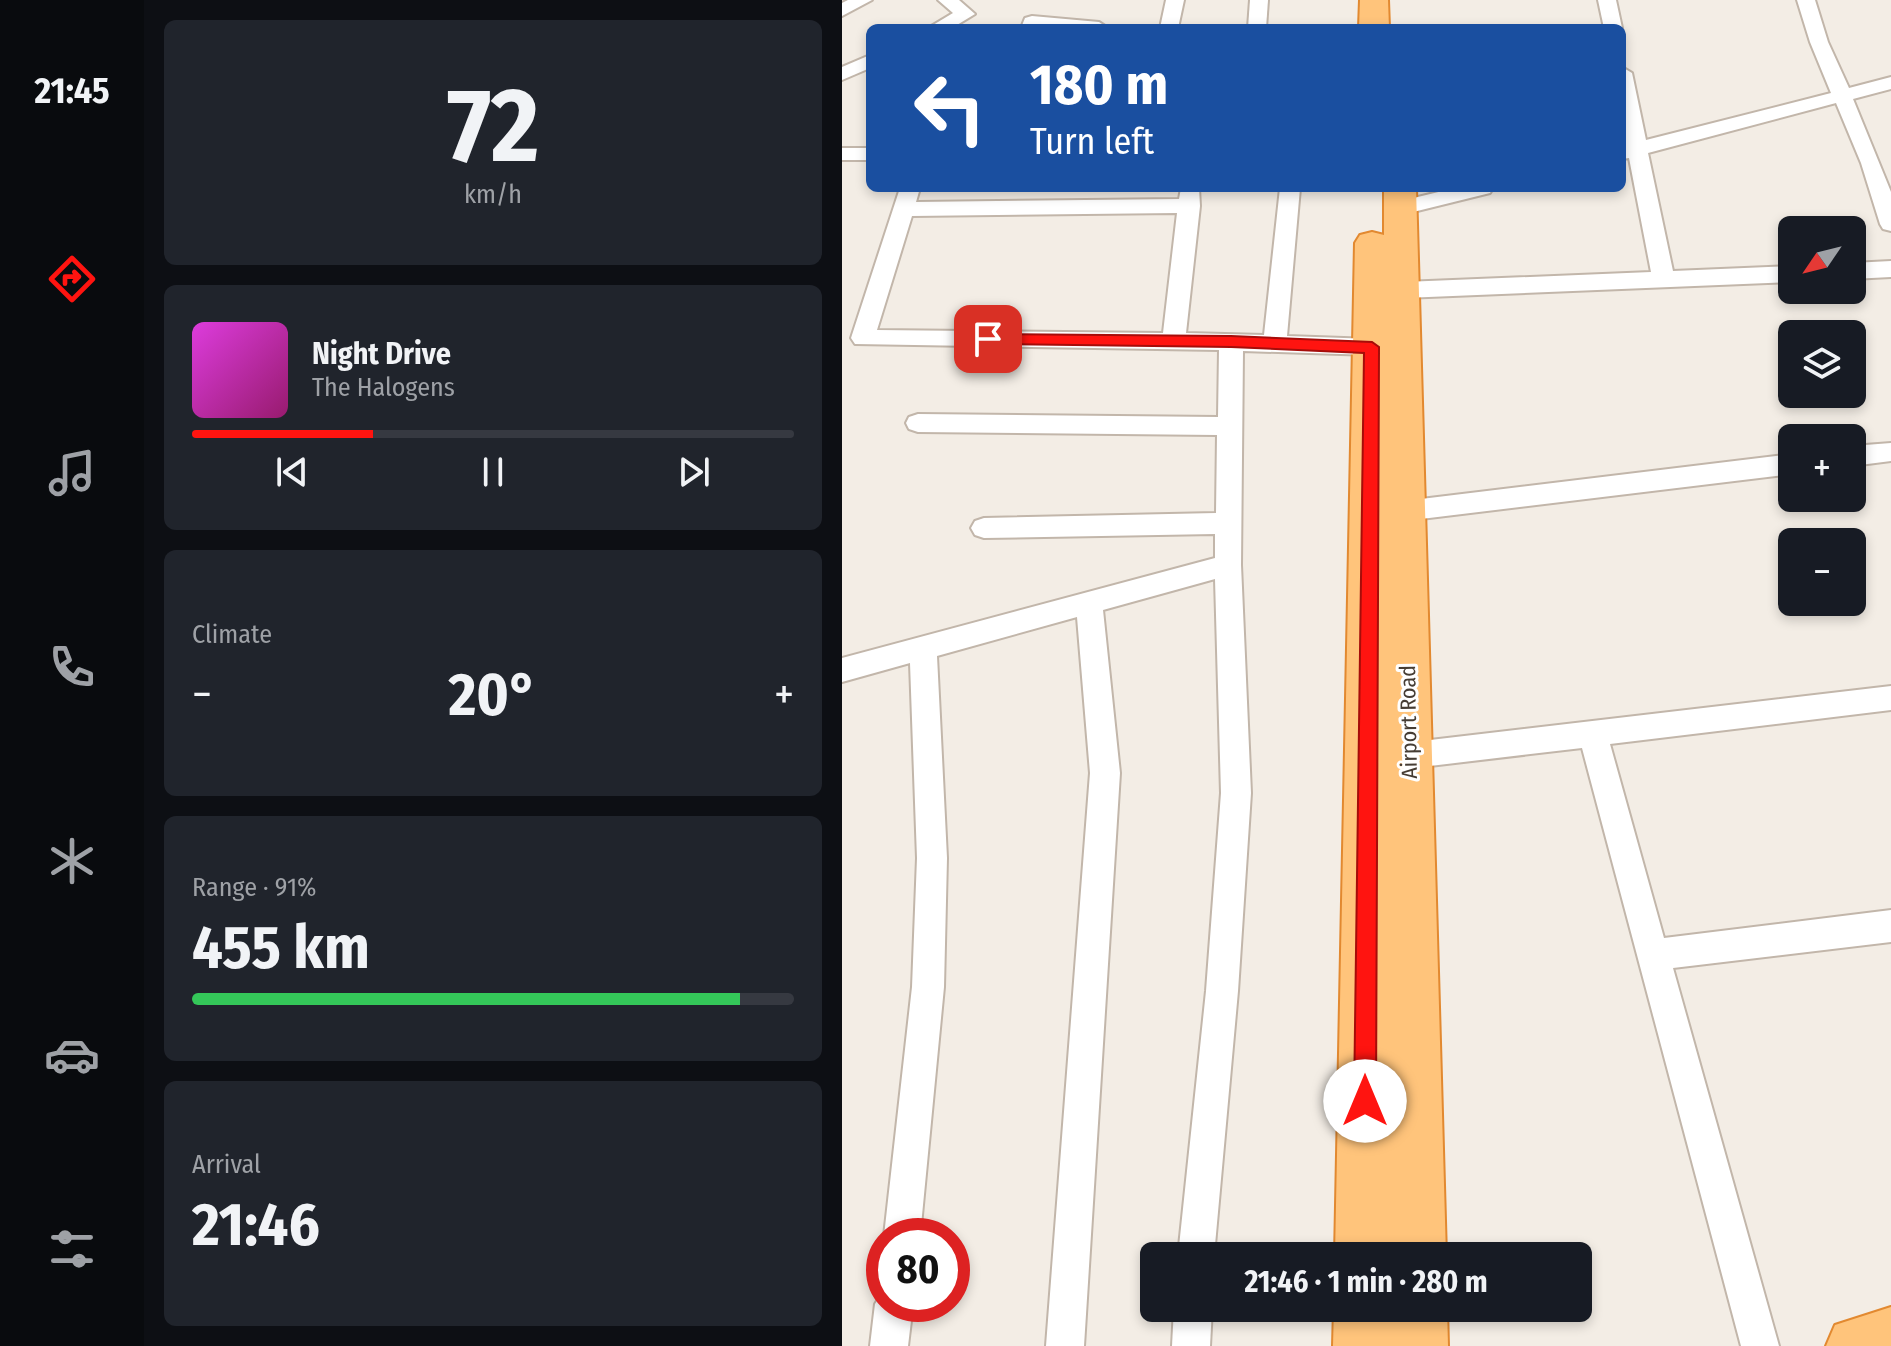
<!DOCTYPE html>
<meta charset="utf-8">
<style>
:root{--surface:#171b24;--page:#20242c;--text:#f1f3f6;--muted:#9ea1a6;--line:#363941;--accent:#ff1410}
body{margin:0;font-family:"Fira Sans Condensed",sans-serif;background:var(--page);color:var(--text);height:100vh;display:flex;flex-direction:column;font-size:30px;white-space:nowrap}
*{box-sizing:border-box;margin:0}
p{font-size:26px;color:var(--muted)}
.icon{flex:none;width:44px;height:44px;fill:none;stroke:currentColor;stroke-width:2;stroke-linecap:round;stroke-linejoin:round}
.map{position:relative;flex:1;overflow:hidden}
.panel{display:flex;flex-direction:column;gap:20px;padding:20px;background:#0d0f14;width:698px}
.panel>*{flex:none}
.top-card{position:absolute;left:24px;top:24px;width:760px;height:168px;border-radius:12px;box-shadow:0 4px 12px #0003;background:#1a4fa0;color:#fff;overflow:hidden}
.needle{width:52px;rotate:235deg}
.buttons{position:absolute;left:936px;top:216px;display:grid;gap:16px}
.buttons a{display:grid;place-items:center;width:88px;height:88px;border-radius:12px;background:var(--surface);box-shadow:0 4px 12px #0003;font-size:40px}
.speed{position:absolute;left:24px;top:1218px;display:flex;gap:16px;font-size:40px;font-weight:700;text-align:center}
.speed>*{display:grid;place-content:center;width:104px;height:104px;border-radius:50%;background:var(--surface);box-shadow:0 4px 12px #0003;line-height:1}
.speed .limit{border:12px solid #d22;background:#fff;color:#111}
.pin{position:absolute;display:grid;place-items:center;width:68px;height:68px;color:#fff;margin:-34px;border-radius:16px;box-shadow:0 4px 12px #0006}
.me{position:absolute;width:88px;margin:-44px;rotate:0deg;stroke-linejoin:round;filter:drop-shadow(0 0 6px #0008)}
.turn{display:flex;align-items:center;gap:28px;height:168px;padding:0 32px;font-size:36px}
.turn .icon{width:104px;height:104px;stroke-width:2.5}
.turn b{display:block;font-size:56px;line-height:68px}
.big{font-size:60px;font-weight:700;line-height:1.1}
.panel .tile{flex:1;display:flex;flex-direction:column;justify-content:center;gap:12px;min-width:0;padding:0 28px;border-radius:12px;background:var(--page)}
.panel .dial{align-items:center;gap:0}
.dial b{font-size:104px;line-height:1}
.song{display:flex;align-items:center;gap:24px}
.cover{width:96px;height:96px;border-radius:12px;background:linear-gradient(135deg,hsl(300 70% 55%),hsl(320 70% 35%))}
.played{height:8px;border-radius:4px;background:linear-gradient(90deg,var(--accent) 30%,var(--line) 30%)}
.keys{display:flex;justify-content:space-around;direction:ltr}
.heat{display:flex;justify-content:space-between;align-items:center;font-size:44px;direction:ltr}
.charge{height:12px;border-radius:6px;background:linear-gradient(90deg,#34c759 91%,var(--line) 0)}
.trip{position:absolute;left:298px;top:1242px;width:452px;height:80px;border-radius:12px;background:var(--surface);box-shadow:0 4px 12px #0003;font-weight:700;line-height:80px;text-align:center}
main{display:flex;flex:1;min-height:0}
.menu{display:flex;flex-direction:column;width:144px;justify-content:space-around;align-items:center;background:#090b0e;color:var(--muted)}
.menu .icon{width:56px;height:56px}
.menu .current{color:var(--accent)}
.menu b{font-size:36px;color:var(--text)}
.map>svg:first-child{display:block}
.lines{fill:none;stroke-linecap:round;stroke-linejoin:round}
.minor-casing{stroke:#c2b6aa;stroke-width:4}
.trunk-casing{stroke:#e28930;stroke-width:4}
.minor{fill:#fff;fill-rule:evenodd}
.trunk{fill:#ffc47b;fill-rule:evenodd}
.route{fill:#ff1410;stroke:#a60d0a;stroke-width:2}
.labels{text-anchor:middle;stroke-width:6;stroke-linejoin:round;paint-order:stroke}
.street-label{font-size:22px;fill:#463d34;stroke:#fff}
</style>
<main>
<nav class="menu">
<b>21:45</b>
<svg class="icon current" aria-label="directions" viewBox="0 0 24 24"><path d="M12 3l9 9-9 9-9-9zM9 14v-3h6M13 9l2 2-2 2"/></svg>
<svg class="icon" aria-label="music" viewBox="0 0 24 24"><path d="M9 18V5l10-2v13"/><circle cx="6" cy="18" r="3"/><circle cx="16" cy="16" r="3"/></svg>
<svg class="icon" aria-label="phone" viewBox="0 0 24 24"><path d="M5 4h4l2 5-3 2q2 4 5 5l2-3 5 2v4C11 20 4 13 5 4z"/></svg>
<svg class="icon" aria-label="climate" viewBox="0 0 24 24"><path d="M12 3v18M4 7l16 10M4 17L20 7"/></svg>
<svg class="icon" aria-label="car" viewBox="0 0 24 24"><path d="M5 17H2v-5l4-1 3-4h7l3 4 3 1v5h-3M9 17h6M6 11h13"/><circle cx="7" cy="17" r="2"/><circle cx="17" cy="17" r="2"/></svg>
<svg class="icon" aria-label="filters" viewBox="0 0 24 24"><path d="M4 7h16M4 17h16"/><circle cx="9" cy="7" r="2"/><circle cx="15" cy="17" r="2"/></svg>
</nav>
<section class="panel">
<div class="tile dial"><b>72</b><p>km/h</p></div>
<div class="tile">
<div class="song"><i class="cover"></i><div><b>Night Drive</b><p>The Halogens</p></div></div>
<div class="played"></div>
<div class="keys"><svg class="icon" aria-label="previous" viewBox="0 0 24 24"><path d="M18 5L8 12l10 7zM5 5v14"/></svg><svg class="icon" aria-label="pause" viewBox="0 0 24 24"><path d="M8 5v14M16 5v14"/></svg><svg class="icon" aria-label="next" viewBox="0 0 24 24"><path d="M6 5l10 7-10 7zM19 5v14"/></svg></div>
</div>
<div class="tile"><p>Climate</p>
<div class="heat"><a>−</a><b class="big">20°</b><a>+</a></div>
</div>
<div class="tile"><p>Range · 91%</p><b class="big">455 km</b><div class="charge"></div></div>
<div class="tile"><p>Arrival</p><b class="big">21:46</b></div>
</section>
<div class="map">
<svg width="1049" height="1346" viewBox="0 0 1049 1346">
<rect width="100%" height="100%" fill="#f3ede5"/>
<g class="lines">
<defs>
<g id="minor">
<path d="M6,0h24l-30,16v-13z"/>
<path d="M96,0h21l16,14 -23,14h-24l25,-15z"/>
<path d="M324,0h18l-6,28h-18z"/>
<path d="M408,0h18l-2,28h-18z"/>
<path d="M756,0h18l6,28h-18z"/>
<path d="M955,0h18l13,42 21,46 42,-11v12l-38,10 38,93v39l-8,-2 -3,-5 -19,-61 -25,-60 -188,50 25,118 119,-5v16l-388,16 -8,-2 -3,-6 3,-6 8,-2 247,-10 -22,-114 -7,1v-12l4,-2 -4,-22v-56l10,6 14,67 185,-47 -21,-51z"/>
<path d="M190,16l67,6 9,6h-87l4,-10z"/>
<path d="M28,55v13l-28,12v-13z"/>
<rect x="0" y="148" width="28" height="12"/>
<path d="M58,188h20l-4,14 263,-3 2,-11h18l1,18 -14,127 78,2 16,-147h20l-13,148 85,3 8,2 4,6 -4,6 -8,2 -129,-4 -2,214 10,228 -13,198 -24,265h-36l28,-265 15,-198 -6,-214 -112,31 17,163 -36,573h-38l44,-573 -13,-156 -140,39 10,202 -3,129 -24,249h-36l28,-249 5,-129 -7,-195 -68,19v-24l373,-100v-24l-231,4 -9,-3 -4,-7 4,-7 9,-3 232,-5 1,-78 -299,-3 -9,-3 -3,-6 3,-6 9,-3 300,3 1,-67 -364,-6 -4,-6zM335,213l-14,120 -286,-3 35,-114z"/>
<path d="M613,188h38l-3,5 -89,22 -8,-2 -3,-5 3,-5z"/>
<path d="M1049,261v16l-39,2v-16z"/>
<path d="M1049,443v18l-39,5v-20z"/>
<path d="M950,454v20l-404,49 -9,-3 -4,-7 4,-7 9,-3z"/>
<path d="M1049,686v24l-281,34 54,194 227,-28v32l-218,26 106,378h-38l-159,-598 -186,22 -10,-4 -5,-9 5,-9 10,-4z"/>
<path d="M42,1290v14h29l-5,42h-38l5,-42z"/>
<path d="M332,1308h38l-2,38h-38z"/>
</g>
<g id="trunk">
<path d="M518,0h28l1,28h-30z"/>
<path d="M542,188h32l30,1068h-111l20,-1013 5,-8 12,-3 12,3z"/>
<path d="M1049,1307v39h-65l9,-21z"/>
<path d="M492,1308h113l1,38h-115z"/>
</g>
</defs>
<!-- minor casing -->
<use href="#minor" class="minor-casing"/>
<!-- trunk casing -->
<use href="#trunk" class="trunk-casing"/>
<!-- minor -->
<use href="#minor" class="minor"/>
<!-- trunk -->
<use href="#trunk" class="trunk"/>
</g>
<!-- route -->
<path class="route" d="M146,334l243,2 141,6 7,5 -3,754 -3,8 -8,3 -8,-3 -3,-8 10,-748 -133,-6 -243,-3 -8,-5z"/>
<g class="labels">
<!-- street labels -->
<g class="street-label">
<text transform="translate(566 722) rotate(-91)" y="8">Airport Road</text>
</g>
</g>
</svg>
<div class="buttons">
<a><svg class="needle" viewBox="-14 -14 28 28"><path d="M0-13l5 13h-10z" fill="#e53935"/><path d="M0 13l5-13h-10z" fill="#9ea1a6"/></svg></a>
<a><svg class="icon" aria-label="layers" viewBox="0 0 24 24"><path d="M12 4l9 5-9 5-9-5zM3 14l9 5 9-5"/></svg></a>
<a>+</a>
<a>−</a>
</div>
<div class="speed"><div class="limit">80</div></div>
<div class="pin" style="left:146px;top:339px;background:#d93025"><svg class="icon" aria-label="arrive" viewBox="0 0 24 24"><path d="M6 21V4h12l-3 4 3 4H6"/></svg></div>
<svg class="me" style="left:523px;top:1101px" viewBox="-20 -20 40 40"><circle r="19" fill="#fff"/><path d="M0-13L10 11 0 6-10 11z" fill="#ff1410"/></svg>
<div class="trip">21:46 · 1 min · 280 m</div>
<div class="top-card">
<div class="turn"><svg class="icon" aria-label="left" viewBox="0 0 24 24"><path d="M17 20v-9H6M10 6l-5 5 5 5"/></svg><div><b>180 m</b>Turn left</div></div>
</div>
</div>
</main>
